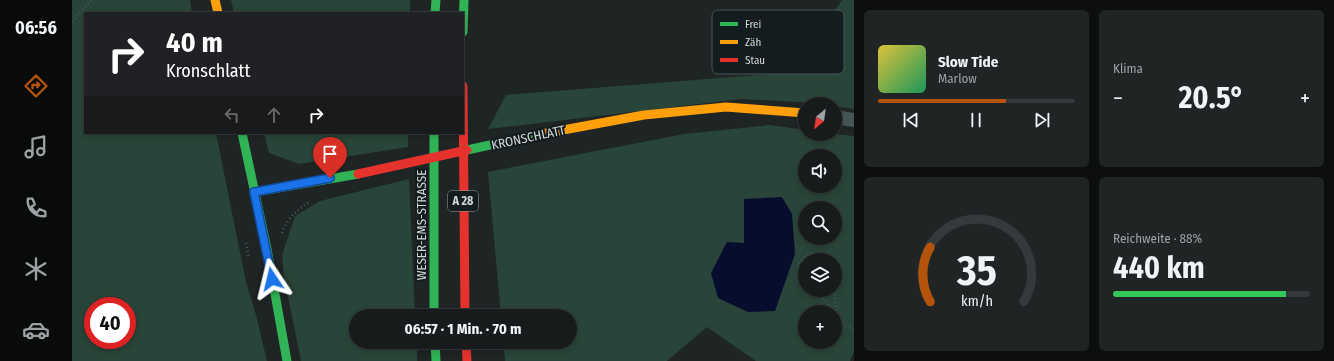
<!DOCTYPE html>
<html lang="de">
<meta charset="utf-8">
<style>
:root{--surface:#171b1c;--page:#202425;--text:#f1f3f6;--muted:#9ea1a3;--line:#36393b;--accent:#b45309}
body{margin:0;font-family:"Fira Sans Condensed",sans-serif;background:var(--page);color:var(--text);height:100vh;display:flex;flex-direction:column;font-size:15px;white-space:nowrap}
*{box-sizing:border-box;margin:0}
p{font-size:13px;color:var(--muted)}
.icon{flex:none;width:22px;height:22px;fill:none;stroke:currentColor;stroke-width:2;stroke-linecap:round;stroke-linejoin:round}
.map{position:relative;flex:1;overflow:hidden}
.details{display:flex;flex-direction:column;gap:10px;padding:10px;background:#0d0f0f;width:480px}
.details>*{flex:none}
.guide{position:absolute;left:12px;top:12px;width:380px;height:122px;border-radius:0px;box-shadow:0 2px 6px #0003,0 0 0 1px var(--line);background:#202124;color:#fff;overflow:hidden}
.needle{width:26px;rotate:209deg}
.controls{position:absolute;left:726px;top:97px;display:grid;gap:8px}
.controls a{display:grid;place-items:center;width:44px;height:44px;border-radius:50%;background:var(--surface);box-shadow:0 2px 6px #0003,0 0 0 1px var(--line);font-size:20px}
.speed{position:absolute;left:12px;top:297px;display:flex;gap:8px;font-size:20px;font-weight:700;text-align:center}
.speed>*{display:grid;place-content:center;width:52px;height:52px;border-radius:50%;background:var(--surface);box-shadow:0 2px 6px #0003,0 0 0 1px var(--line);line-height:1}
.speed .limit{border:6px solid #d22;background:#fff;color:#111}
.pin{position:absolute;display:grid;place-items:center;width:34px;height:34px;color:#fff;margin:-41px -17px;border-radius:50% 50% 50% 0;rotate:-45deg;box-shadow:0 0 4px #0007}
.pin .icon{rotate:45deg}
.me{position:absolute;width:44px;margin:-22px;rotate:350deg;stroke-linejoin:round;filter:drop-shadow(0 0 3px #0008)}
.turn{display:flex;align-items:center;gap:14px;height:84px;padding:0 16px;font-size:18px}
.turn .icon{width:52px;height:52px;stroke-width:2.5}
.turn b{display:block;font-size:28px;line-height:34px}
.lanes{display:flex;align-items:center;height:38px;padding:0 16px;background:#0003;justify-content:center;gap:20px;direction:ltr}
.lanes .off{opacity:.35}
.big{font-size:30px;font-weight:700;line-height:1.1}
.details .tile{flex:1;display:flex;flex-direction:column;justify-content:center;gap:6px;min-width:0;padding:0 14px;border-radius:6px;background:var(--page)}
.details .dial{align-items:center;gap:0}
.dial svg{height:104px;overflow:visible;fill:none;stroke:var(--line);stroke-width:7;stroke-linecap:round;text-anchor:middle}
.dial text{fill:var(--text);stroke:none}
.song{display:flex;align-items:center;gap:12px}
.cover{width:48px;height:48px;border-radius:6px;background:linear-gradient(135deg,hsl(50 70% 55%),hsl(150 70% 35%))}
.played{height:4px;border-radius:2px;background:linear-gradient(90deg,var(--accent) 65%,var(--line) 65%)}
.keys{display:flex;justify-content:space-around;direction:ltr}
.heat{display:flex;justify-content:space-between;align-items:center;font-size:22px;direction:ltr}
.charge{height:6px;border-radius:3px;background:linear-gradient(90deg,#34c759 88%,var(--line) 0)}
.details .tiles{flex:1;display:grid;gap:10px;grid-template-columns:repeat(2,1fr)}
.trip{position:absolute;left:277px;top:309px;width:228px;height:40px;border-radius:20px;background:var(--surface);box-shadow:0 2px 6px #0003,0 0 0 1px var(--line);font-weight:700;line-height:40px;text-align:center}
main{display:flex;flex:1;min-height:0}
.tabs{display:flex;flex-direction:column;width:72px;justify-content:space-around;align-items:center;background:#090b0b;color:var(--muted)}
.tabs .icon{width:28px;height:28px}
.tabs .selected{color:var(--accent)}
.tabs b{font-size:18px;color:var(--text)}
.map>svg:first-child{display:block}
.green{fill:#294438;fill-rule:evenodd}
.water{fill:#060d2e}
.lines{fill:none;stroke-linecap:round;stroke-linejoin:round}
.path{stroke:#4b5757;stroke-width:2.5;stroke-dasharray:1 3;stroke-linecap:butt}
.street{stroke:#455555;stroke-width:14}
.fast{stroke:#30b455;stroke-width:9}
.slow{stroke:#ff9f0a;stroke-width:9}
.jam{stroke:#e5322d;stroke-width:9}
.fast-bridge{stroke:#30b455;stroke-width:9}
.jam-bridge{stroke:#e5322d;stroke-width:9}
.route-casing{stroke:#114b97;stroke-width:10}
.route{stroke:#1a73e8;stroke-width:7}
.labels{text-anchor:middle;stroke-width:4;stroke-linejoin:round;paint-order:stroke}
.shield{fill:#131c1e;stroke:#99a0a2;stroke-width:1}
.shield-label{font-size:12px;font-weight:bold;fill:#d3d9db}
.street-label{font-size:13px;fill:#d3d9db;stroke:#131c1e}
.key{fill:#131c1e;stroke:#4d5557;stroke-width:1}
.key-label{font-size:11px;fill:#d3d9db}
</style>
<main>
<nav class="tabs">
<b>06:56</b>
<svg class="icon selected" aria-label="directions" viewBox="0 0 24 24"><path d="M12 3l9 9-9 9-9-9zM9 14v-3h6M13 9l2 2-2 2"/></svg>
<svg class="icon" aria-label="music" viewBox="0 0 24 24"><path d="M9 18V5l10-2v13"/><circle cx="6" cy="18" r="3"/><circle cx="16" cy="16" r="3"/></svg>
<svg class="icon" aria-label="phone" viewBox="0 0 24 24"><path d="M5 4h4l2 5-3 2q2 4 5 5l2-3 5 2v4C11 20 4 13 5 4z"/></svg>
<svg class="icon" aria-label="climate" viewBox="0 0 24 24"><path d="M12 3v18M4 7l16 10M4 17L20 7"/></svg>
<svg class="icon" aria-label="car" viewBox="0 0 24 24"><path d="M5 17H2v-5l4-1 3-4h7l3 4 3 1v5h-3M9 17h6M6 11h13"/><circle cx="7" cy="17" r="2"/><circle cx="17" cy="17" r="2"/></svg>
</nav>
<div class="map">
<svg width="782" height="361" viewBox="0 0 782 361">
<rect width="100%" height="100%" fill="#1f2425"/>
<!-- green -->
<g class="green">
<path d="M0,0h118l2,13h-107v120h131l30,149 10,33 11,46h-195zM21,306h34v34h-34z"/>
<path d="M159,0h179v13h-176z"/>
<path d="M770,0h12v109l-19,-3v-2l-94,-5 -253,30 18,-34 288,-23z"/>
<path d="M698,125l35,5v4h30l19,2v216l-4,9h-94l-49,-34 -40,34h-162l-2,-19h67v-26h-69l-13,-144 196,-38zM733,156h30v30h-30zM733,208h30v30h-30zM733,260h30v30h-30zM733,312h30v30h-30z"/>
<path d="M192,133h144v14l-109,17 -30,-11z"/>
<path d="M337,179l6,137h-59v26h61v19h-116l-17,-84 -2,-22 13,-39 25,-15z"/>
</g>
<!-- water -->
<path class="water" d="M710,197l10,17 3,40 -20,57 -27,1 -30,-14 -7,-25 16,-31 17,1v-44z"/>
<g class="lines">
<!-- path -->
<g class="path">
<path d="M0,22l19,-22"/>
<path d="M210,233c6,-16 15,-23 29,-32"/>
<path d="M174,243l3,15"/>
<path d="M733,284l-7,-6v-14l10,-11 16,2 4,5"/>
<path d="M742,290l22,22 8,13 10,4"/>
<path d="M762,290l2,21"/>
</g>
<!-- street -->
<path class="street" d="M763,117l19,3"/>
<!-- fast -->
<g class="fast">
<path d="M363,13l1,-13"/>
<path d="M391,32l1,-32"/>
<path d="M170,133l25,116 20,112"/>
<path d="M362,133v183"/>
<path d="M183,192l103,-18"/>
<path d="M363,342l1,19"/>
</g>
<!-- slow -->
<g class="slow">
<path d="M143,0l3,13"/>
<path d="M464,135l108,-20 82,-8 79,6"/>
</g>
<!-- jam -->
<g class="jam">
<path d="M391,86l2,230"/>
<path d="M394,342l1,19"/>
</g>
<!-- fast-bridge -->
<path class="fast-bridge" d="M395,150l69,-15"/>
<!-- jam-bridge -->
<path class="jam-bridge" d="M286,174l109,-24"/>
</g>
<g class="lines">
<defs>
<path id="route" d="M200,279l-18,-87 76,-14"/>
</defs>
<!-- route casing -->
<use href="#route" class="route-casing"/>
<!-- route -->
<use href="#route" class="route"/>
</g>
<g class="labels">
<!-- shield labels -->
<rect class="shield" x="376" y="191" width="30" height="20" rx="3"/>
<g class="shield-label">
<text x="391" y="205">A 28</text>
</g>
<!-- street labels -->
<g class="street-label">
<text transform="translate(456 137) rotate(-12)" y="5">KRONSCHLATT</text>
<text transform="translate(349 225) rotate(-90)" y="5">WESER-EMS-STRASSE</text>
</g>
</g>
<!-- legend -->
<rect x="640" y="10" width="132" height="64" rx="6" class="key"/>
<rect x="648" y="22" width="18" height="4" fill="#30b455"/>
<rect x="648" y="40" width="18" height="4" fill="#ff9f0a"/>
<rect x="648" y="58" width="18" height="4" fill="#e5322d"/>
<g class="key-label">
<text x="673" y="28">Frei</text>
<text x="673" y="46">Zäh</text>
<text x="673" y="64">Stau</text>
</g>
</svg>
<div class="controls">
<a><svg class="needle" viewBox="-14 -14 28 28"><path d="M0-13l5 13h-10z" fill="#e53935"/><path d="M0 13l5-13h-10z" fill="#9ea1a3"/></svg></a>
<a><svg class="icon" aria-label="sound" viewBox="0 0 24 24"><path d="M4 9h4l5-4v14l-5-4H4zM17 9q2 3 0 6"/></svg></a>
<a><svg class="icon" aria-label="search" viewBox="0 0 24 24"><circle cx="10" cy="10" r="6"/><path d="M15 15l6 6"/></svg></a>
<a><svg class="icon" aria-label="layers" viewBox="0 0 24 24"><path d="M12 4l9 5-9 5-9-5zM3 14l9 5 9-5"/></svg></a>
<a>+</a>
</div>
<div class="speed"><div class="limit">40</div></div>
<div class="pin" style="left:258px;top:178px;background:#d93025"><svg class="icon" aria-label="arrive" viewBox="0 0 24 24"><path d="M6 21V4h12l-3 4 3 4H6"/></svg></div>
<svg class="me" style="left:200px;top:279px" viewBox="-20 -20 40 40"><path d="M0-17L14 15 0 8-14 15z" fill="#1a73e8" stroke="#fff" stroke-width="4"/></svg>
<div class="trip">06:57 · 1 Min. · 70 m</div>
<div class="guide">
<div class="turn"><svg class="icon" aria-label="right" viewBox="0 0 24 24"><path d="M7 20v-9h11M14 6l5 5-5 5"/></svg><div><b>40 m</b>Kronschlatt</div></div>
<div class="lanes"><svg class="icon off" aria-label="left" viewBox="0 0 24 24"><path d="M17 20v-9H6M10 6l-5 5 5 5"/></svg><svg class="icon off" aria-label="ahead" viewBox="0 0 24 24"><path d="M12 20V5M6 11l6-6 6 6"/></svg><svg class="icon" aria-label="right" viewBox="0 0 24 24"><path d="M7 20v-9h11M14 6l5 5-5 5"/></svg></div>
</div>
</div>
<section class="details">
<div class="tiles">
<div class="tile">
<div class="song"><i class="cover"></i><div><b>Slow Tide</b><p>Marlow</p></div></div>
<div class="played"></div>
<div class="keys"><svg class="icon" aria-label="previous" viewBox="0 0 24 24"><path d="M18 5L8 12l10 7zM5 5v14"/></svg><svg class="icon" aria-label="pause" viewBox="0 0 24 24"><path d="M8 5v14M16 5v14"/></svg><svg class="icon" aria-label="next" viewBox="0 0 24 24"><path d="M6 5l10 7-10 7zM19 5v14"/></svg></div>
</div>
<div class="tile"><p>Klima</p>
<div class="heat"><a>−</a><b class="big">20.5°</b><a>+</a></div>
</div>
<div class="tile dial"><svg viewBox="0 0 100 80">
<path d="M14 69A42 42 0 1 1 86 69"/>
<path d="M14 69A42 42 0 0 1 14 27" stroke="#b45309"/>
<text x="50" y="56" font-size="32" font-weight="700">35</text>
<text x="50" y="72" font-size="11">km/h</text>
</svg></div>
<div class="tile"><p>Reichweite · 88%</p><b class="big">440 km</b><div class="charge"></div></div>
</div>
</section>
</main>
